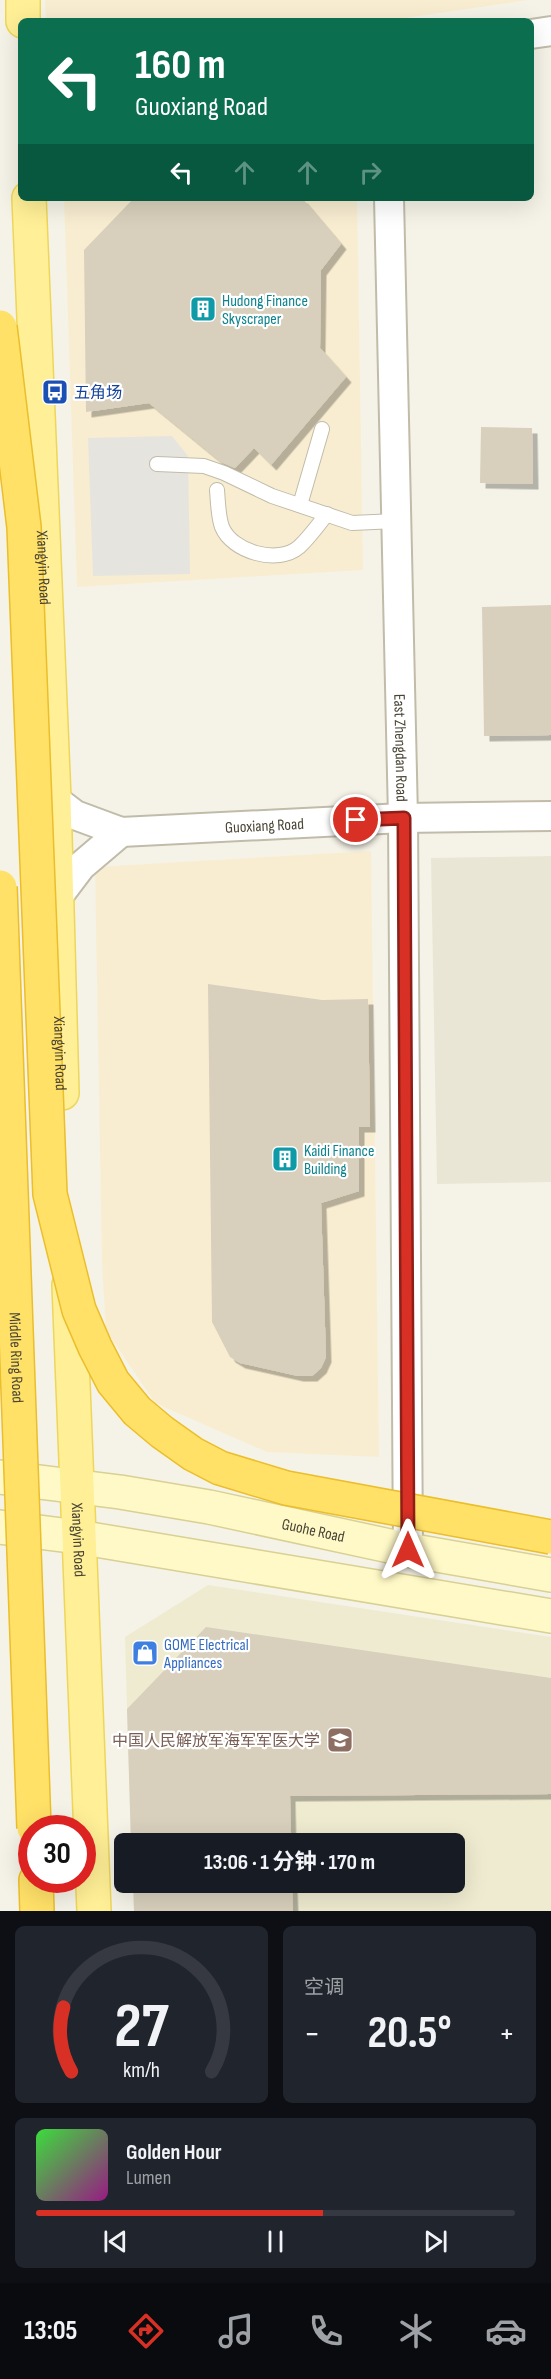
<!DOCTYPE html>
<html lang="zh">
<meta charset="utf-8">
<style>
:root{--surface:#171b24;--page:#20242c;--text:#f1f3f6;--muted:#9ea1a6;--line:#363941;--accent:#d93025}
body{margin:0;font-family:"Sofia Sans Condensed","Noto Sans SC",sans-serif;background:var(--page);color:var(--text);height:100vh;display:flex;flex-direction:column;font-size:22px;white-space:nowrap}
*{box-sizing:border-box;margin:0}
p{font-size:20px;color:var(--muted)}
.icon{flex:none;width:33px;height:33px;fill:none;stroke:currentColor;stroke-width:2;stroke-linecap:round;stroke-linejoin:round}
.map{position:relative;height:1911px;overflow:hidden}
.sheet{display:flex;flex-direction:column;gap:15px;padding:15px;background:#0d0f14;flex:1}
.sheet>*{flex:none}
.guide{position:absolute;left:18px;top:18px;width:516px;height:183px;border-radius:9px;box-shadow:0 6px 24px #0002;background:#0b6e4f;color:#fff;overflow:hidden}
.speed{position:absolute;left:18px;top:1815px;display:flex;gap:12px;font-size:30px;font-weight:700;text-align:center}
.speed>*{display:grid;place-content:center;width:78px;height:78px;border-radius:50%;background:var(--surface);box-shadow:0 6px 24px #0002;line-height:1}
.speed .limit{border:9px solid #d22;background:#fff;color:#111}
.pin{position:absolute;display:grid;place-items:center;width:51px;height:51px;color:#fff;margin:-26px;border:3px solid #fff;border-radius:50%;box-shadow:0 2px 6px #0007}
.me{position:absolute;width:66px;margin:-33px;rotate:0deg;stroke-linejoin:round;filter:drop-shadow(0 0 4px #0008)}
.turn{display:flex;align-items:center;gap:21px;height:126px;padding:0 18px;font-size:27px}
.turn .icon{width:78px;height:78px;stroke-width:2.5}
.turn b{display:block;font-size:42px;line-height:51px}
.lanes{display:flex;align-items:center;height:57px;padding:0 18px;background:#0003;justify-content:center;gap:30px;direction:ltr}
.lanes .off{opacity:.35}
.big{font-size:45px;font-weight:700;line-height:1.1}
.sheet .widget{flex:1;display:flex;flex-direction:column;justify-content:center;gap:9px;min-width:0;padding:0 21px;border-radius:9px;background:var(--page)}
.sheet .dial{align-items:center;gap:0}
.dial svg{height:156px;overflow:visible;fill:none;stroke:var(--line);stroke-width:7;stroke-linecap:round;text-anchor:middle}
.dial text{fill:var(--text);stroke:none}
.song{display:flex;align-items:center;gap:18px}
.cover{width:72px;height:72px;border-radius:9px;background:linear-gradient(135deg,hsl(120 70% 55%),hsl(310 70% 35%))}
.played{height:6px;border-radius:3px;background:linear-gradient(90deg,var(--accent) 60%,var(--line) 60%)}
.keys{display:flex;justify-content:space-around;direction:ltr}
.heat{display:flex;justify-content:space-between;align-items:center;font-size:33px;direction:ltr}
.sheet .tiles{flex:1;display:grid;gap:15px;grid-template-columns:1fr 1fr}
.widget:last-child{grid-column:span 2}
.trip{position:absolute;left:114px;top:1833px;width:351px;height:60px;border-radius:9px;background:var(--surface);box-shadow:0 6px 24px #0002;font-weight:700;line-height:60px;text-align:center}
.tab-bar{display:flex;height:96px;justify-content:space-around;align-items:center;background:#090b0e;color:var(--muted)}
.tab-bar .icon{width:42px;height:42px}
.tab-bar .current{color:var(--accent)}
.tab-bar b{font-size:27px;color:var(--text)}
.map>svg:first-child{display:block}
.residential{fill:#e9e6d5}
.commercial{fill:#f8edd1}
.education{fill:#efebd0}
.parking{fill:#e6e4df}
.building{fill:#d8d0bc;filter:url(#shadow)}
.lines{fill:none;stroke-linecap:round;stroke-linejoin:round}
.lane-casing{stroke:#c1bca9;stroke-width:16}
.street-casing{stroke:#c1bca9;stroke-width:32}
.secondary-casing{stroke:#d9d093;stroke-width:36}
.primary-casing{stroke:#eed65c;stroke-width:36}
.highway-casing{stroke:#ebbe2b;stroke-width:36}
.lane{stroke:#fff;stroke-width:14}
.street{stroke:#fff;stroke-width:28}
.secondary{stroke:#fff9c7;stroke-width:33}
.primary{stroke:#ffef96;stroke-width:33}
.highway{stroke:#ffe168;stroke-width:33}
.highway-bridge-casing{stroke:#ebbe2b;stroke-width:36;stroke-linecap:butt}
.highway-bridge{stroke:#ffe168;stroke-width:33}
.route-casing{stroke:#8d1f18;stroke-width:15}
.route{stroke:#d93025;stroke-width:10}
.labels{text-anchor:middle;stroke-width:4.5;stroke-linejoin:round;paint-order:stroke}
.culture-label{font-size:16px;fill:#0d838f;stroke:#fff;text-anchor:start}
.transit-label{font-size:16px;fill:#164399;stroke:#fff;text-anchor:start}
.street-label{font-size:16px;fill:#494435;stroke:#fff}
.shop-label{font-size:16px;fill:#366cbe;stroke:#fff;text-anchor:start}
.education-label{font-size:16px;fill:#785e54;stroke:#fff;text-anchor:end}
</style>
<div class="map">
<svg width="551" height="1911" viewBox="0 0 551 1911">
<defs>
<filter id="shadow"><feDropShadow dx="5.5" dy="5.5" stdDeviation="0" flood-color="#0004"/></filter>
</defs>
<rect width="100%" height="100%" fill="#f5f3e7"/>
<!-- residential -->
<path class="residential" d="M551,856v326l-114,2 -6,-326z"/>
<!-- commercial -->
<g class="commercial">
<path d="M45,0h483l-143,21h-339z"/>
<path d="M64,198h293l6,372 -286,17z"/>
<path d="M371,851l8,606 -112,-5 -112,-49 -49,-73 -4,-66 -7,-397z"/>
</g>
<!-- education -->
<path class="education" d="M208,1585l343,52v274h-417l-1,-28 321,-1v-38l-323,-1 -6,-206z"/>
<!-- parking -->
<path class="parking" d="M172,436l16,20 2,118 -97,2 -5,-138z"/>
<!-- building -->
<g class="building">
<path d="M134,198h168l39,46 -20,26 -1,78 26,29 -75,88 -17,-17 -19,20 -14,-6 -72,-59 -63,9 -2,-162z"/>
<path d="M481,427l51,1 1,56 -53,-1z"/>
<path d="M551,605v130l-67,1 -2,-129z"/>
<path d="M208,984l114,16 46,-1 2,128h-11v64l-38,12 5,154 -5,11 -9,8h-14l-58,-13 -10,-6 -18,-35z"/>
<path d="M206,1627l345,51v116l-261,2 1,48h-160l-4,-135z"/>
<path d="M133,1882h159l1,29h-159z"/>
</g>
<g class="lines">
<defs>
<g id="lane">
<path d="M157,464l47,2 20,7 48,23 80,27 44,-2"/>
<path d="M217,490c1,11 1,26 5,37 10,25 56,38 77,20 10,-9 19,-22 28,-33"/>
<path d="M300,505l22,-76"/>
</g>
<g id="street">
<path d="M531,34l20,-3"/>
<path id="s1" d="M389,198l14,620 5,732"/>
<path id="s2" d="M54,799l21,16 46,17 282,-14 148,-2"/>
<path d="M56,899l25,-33 40,-34"/>
</g>
<g id="secondary">
<path id="s3" d="M0,1477l120,15 89,15 199,43 143,25"/>
<path d="M0,1527l78,10 473,79"/>
</g>
<g id="primary">
<path d="M23,0v21"/>
<path id="s4" d="M29,198l25,601 8,294"/>
<path id="s5" d="M69,1285l25,626"/>
</g>
<path id="highway" d="M36,1880l1,31"/>
</defs>
<!-- lane casing -->
<use href="#lane" class="lane-casing"/>
<!-- street casing -->
<use href="#street" class="street-casing"/>
<!-- secondary casing -->
<use href="#secondary" class="secondary-casing"/>
<!-- primary casing -->
<use href="#primary" class="primary-casing"/>
<!-- highway casing -->
<use href="#highway" class="highway-casing"/>
<!-- lane -->
<use href="#lane" class="lane"/>
<!-- street -->
<use href="#street" class="street"/>
<!-- secondary -->
<use href="#secondary" class="secondary"/>
<!-- primary -->
<use href="#primary" class="primary"/>
<!-- highway -->
<use href="#highway" class="highway"/>
<defs>
<g id="highway-bridge">
<path d="M0,327l24,200 26,667 29,116 16,37 18,35 24,29 25,21 31,22 27,14 66,20 265,49"/>
<path id="s6" d="M0,887l34,941"/>
</g>
</defs>
<!-- highway-bridge casing -->
<use href="#highway-bridge" class="highway-bridge-casing"/>
<!-- highway-bridge -->
<use href="#highway-bridge" class="highway-bridge"/>
</g>
<g class="lines">
<defs>
<path id="route" d="M356,820l48,-2 4,732"/>
</defs>
<!-- route casing -->
<use href="#route" class="route-casing"/>
<!-- route -->
<use href="#route" class="route"/>
</g>
<!-- icons -->
<defs>
<symbol id="building-square" viewBox="-11 -11 22 22"><rect x="-9" y="-9" width="18" height="18" rx="4" fill="#0f9aa8" stroke="#fff"/><path d="M-4-6H4V6H1V3H-1V6H-4ZM-2.5-4.3h1.7v1.8h-1.7ZM.8-4.3h1.7v1.8H.8ZM-2.5-1h1.7V.8h-1.7ZM.8-1h1.7V.8H.8Z" fill="#fff"/></symbol>
<symbol id="bus-square" viewBox="-11 -11 22 22"><rect x="-9" y="-9" width="18" height="18" rx="4" fill="#1a4fb4" stroke="#fff"/><path d="M-5-6H5V4H4V6H2V4H-2V6H-4V4H-5ZM-3.5-4V0h7V-4ZM-3.5 1.2v1.5H-2V1.2ZM2 1.2v1.5H3.5V1.2Z" fill="#fff"/></symbol>
<symbol id="shop-square" viewBox="-11 -11 22 22"><rect x="-9" y="-9" width="18" height="18" rx="4" fill="#3f7fe0" stroke="#fff"/><path d="M-5-2.5h2.3a2.7 3.5 0 0 1 5.4 0H5L5.5 6h-11ZM-1.5-2.5h3a1.5 2.3 0 0 0-3 0Z" fill="#fff"/></symbol>
<symbol id="university-square" viewBox="-11 -11 22 22"><rect x="-9" y="-9" width="18" height="18" rx="4" fill="#8d6e63" stroke="#fff"/><path d="M0-5L7-2L0 1L-7-2ZM-4 1L0 2.5L4 1V4Q0 6-4 4Z" fill="#fff"/></symbol>
</defs>
<g fill-rule="evenodd">
<use href="#building-square" x="188" y="294" width="30" height="30"/>
<use href="#bus-square" x="40" y="377" width="30" height="30"/>
<use href="#building-square" x="270" y="1144" width="30" height="30"/>
<use href="#shop-square" x="130" y="1638" width="30" height="30"/>
<use href="#university-square" x="325" y="1725" width="30" height="30"/>
</g>
<g class="labels">
<!-- culture labels -->
<g class="culture-label">
<text x="222" y="306">Hudong Finance<tspan x="222" dy="18">Skyscraper</tspan></text>
<text x="304" y="1156">Kaidi Finance<tspan x="304" dy="18">Building</tspan></text>
</g>
<!-- transit labels -->
<g class="transit-label">
<text x="74" y="398">五角场</text>
</g>
<!-- street labels -->
<g class="street-label">
<text dy="6" stroke="none"><textPath href="#s4" startOffset="370">Xiangyin Road</textPath></text>
<text dy="6" stroke="none"><textPath href="#s1" startOffset="550">East Zhengdan Road</textPath></text>
<text dy="6" stroke="none"><textPath href="#s2" startOffset="219">Guoxiang Road</textPath></text>
<text dy="6" stroke="none"><textPath href="#s4" startOffset="856">Xiangyin Road</textPath></text>
<text dy="6" stroke="none"><textPath href="#s6" startOffset="471">Middle Ring Road</textPath></text>
<text dy="6" stroke="none"><textPath href="#s3" startOffset="318">Guohe Road</textPath></text>
<text dy="6" stroke="none"><textPath href="#s5" startOffset="255">Xiangyin Road</textPath></text>
</g>
<!-- shop labels -->
<g class="shop-label">
<text x="164" y="1650">GOME Electrical<tspan x="164" dy="18">Appliances</tspan></text>
</g>
<!-- education labels -->
<g class="education-label">
<text x="320" y="1746">中国人民解放军海军军医大学</text>
</g>
</g>
</svg>
<div class="speed"><div class="limit">30</div></div>
<div class="pin" style="left:356px;top:820px;background:#d93025"><svg class="icon" aria-label="arrive" viewBox="0 0 24 24"><path d="M6 21V4h12l-3 4 3 4H6"/></svg></div>
<svg class="me" style="left:408px;top:1550px" viewBox="-20 -20 40 40"><path d="M0-17L14 15 0 8-14 15z" fill="#d93025" stroke="#fff" stroke-width="4"/></svg>
<div class="trip">13:06 · 1 分钟 · 170 m</div>
<div class="guide">
<div class="turn"><svg class="icon" aria-label="left" viewBox="0 0 24 24"><path d="M17 20v-9H6M10 6l-5 5 5 5"/></svg><div><b>160 m</b>Guoxiang Road</div></div>
<div class="lanes"><svg class="icon" aria-label="left" viewBox="0 0 24 24"><path d="M17 20v-9H6M10 6l-5 5 5 5"/></svg><svg class="icon off" aria-label="ahead" viewBox="0 0 24 24"><path d="M12 20V5M6 11l6-6 6 6"/></svg><svg class="icon off" aria-label="ahead" viewBox="0 0 24 24"><path d="M12 20V5M6 11l6-6 6 6"/></svg><svg class="icon off" aria-label="right" viewBox="0 0 24 24"><path d="M7 20v-9h11M14 6l5 5-5 5"/></svg></div>
</div>
</div>
<section class="sheet">
<div class="tiles">
<div class="widget dial"><svg viewBox="0 0 100 80">
<path d="M14 69A42 42 0 1 1 86 69"/>
<path d="M14 69A42 42 0 0 1 10 36" stroke="#d93025"/>
<text x="50" y="56" font-size="32" font-weight="700">27</text>
<text x="50" y="72" font-size="11">km/h</text>
</svg></div>
<div class="widget"><p>空调</p>
<div class="heat"><a>−</a><b class="big">20.5°</b><a>+</a></div>
</div>
<div class="widget">
<div class="song"><i class="cover"></i><div><b>Golden Hour</b><p>Lumen</p></div></div>
<div class="played"></div>
<div class="keys"><svg class="icon" aria-label="previous" viewBox="0 0 24 24"><path d="M18 5L8 12l10 7zM5 5v14"/></svg><svg class="icon" aria-label="pause" viewBox="0 0 24 24"><path d="M8 5v14M16 5v14"/></svg><svg class="icon" aria-label="next" viewBox="0 0 24 24"><path d="M6 5l10 7-10 7zM19 5v14"/></svg></div>
</div>
</div>
</section>
<nav class="tab-bar">
<b>13:05</b>
<svg class="icon current" aria-label="directions" viewBox="0 0 24 24"><path d="M12 3l9 9-9 9-9-9zM9 14v-3h6M13 9l2 2-2 2"/></svg>
<svg class="icon" aria-label="music" viewBox="0 0 24 24"><path d="M9 18V5l10-2v13"/><circle cx="6" cy="18" r="3"/><circle cx="16" cy="16" r="3"/></svg>
<svg class="icon" aria-label="phone" viewBox="0 0 24 24"><path d="M5 4h4l2 5-3 2q2 4 5 5l2-3 5 2v4C11 20 4 13 5 4z"/></svg>
<svg class="icon" aria-label="climate" viewBox="0 0 24 24"><path d="M12 3v18M4 7l16 10M4 17L20 7"/></svg>
<svg class="icon" aria-label="car" viewBox="0 0 24 24"><path d="M5 17H2v-5l4-1 3-4h7l3 4 3 1v5h-3M9 17h6M6 11h13"/><circle cx="7" cy="17" r="2"/><circle cx="17" cy="17" r="2"/></svg>
</nav>
